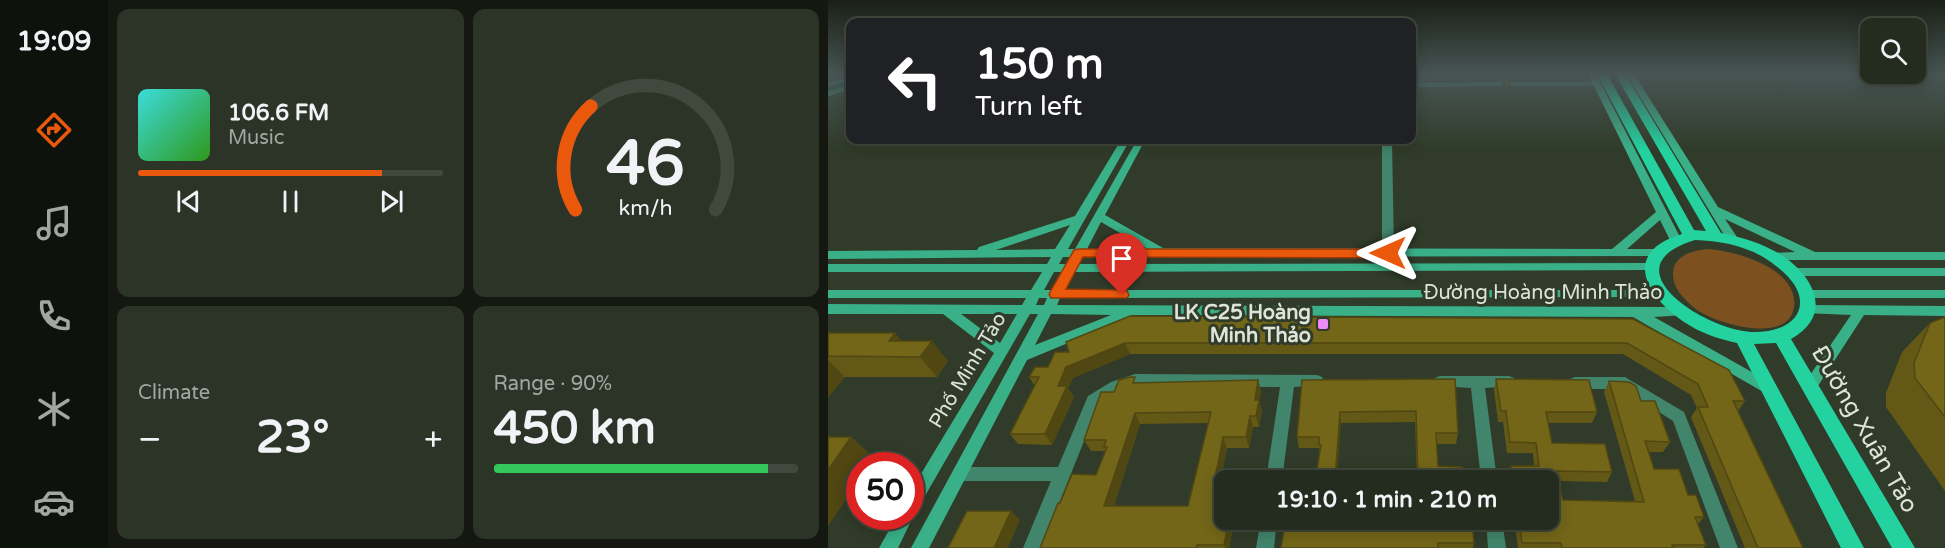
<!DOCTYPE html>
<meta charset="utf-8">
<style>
:root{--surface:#242c1f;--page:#2c3428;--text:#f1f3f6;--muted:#a3a7a4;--line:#41483d;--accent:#ea580c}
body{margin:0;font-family:"Varela Round",sans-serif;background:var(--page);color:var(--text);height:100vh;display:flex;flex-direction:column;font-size:22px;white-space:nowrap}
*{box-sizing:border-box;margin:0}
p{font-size:20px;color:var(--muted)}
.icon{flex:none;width:33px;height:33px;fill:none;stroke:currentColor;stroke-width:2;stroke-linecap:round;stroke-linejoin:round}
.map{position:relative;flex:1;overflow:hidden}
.side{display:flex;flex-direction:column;gap:9px;padding:9px;background:#141811;width:720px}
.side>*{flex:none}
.banner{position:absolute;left:18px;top:18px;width:570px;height:126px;border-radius:12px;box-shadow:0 3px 15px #0003,0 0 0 2px var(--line);background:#202124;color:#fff;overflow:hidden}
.controls{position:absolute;left:1032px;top:18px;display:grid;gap:12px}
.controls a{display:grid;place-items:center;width:66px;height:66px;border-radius:12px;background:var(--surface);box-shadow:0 3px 15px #0003,0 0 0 2px var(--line);font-size:30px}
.speed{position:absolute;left:18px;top:452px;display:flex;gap:12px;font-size:30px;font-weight:700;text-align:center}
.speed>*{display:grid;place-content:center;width:78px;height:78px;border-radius:50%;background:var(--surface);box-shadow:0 3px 15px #0003,0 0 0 2px var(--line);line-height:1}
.speed .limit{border:9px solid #d22;background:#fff;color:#111}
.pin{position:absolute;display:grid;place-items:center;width:51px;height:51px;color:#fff;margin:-62px -26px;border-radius:50% 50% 50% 0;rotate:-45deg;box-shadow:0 0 6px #0007}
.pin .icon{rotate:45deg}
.me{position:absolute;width:66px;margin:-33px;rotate:270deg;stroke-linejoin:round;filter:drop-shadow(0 0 4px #0008)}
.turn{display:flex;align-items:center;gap:21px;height:126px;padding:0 30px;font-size:27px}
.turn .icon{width:78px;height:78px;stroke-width:2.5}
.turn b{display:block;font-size:42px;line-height:51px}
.big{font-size:45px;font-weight:700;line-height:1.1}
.side .widget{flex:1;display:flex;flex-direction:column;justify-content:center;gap:9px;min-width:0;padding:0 21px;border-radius:12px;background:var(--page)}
.side .dial{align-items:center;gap:0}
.dial svg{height:156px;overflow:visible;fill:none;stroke:var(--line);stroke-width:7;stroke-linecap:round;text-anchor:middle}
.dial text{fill:var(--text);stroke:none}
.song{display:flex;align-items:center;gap:18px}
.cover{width:72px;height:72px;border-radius:9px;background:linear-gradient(135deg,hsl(180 70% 55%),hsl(110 70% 35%))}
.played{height:6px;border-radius:3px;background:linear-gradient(90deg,var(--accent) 80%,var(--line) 80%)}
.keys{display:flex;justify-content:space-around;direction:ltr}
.heat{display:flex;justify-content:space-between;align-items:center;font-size:33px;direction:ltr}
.charge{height:9px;border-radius:4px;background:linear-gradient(90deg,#34c759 90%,var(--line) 0)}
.side .tiles{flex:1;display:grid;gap:9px;grid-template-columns:repeat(2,1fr)}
.trip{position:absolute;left:386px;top:470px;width:345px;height:60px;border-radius:12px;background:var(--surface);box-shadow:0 3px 15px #0003,0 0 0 2px var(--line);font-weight:700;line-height:60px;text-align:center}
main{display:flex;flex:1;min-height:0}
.dock{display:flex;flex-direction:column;width:108px;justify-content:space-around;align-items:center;background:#0e120c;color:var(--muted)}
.dock .icon{width:42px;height:42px}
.dock .current{color:var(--accent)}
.dock b{font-size:27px;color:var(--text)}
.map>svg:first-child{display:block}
.green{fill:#7d501f}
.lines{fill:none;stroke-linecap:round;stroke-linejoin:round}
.stream{stroke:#02595d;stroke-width:4}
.lane{stroke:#41856c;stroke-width:4.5}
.street{fill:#41856c;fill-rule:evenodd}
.secondary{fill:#39b088;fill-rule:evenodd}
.primary{fill:#23d29f;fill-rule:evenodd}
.wall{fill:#635816;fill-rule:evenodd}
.shaded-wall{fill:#504712}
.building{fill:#736619;stroke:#504712;stroke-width:1.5;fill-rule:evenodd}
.route{fill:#ea580c;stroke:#983908;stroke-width:1.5}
.poi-dot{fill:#ed8cf9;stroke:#303b29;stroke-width:2}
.labels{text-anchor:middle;stroke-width:6;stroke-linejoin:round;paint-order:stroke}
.street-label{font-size:20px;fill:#dde4d9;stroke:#303b29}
.poi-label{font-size:20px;font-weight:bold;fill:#dde4d9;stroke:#303b29;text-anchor:end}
.near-street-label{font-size:24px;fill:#dde4d9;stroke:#303b29}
</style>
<main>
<nav class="dock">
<b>19:09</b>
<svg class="icon current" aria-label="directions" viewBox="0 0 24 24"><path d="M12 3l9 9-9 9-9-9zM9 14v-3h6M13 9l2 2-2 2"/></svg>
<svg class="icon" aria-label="music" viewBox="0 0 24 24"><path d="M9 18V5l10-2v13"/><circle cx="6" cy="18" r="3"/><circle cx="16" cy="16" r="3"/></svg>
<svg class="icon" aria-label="phone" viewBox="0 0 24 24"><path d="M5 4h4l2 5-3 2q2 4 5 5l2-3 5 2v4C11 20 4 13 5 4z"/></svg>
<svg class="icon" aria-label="climate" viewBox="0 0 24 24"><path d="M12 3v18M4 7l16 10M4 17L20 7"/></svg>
<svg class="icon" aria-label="car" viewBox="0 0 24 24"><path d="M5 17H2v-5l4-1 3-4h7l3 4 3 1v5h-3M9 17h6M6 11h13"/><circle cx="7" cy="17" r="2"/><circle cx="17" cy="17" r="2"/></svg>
</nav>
<section class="side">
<div class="tiles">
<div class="widget">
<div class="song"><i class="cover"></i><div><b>106.6 FM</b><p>Music</p></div></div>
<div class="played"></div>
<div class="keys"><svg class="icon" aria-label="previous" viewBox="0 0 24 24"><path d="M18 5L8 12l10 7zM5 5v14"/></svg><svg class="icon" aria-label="pause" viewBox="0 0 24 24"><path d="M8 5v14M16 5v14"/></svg><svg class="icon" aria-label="next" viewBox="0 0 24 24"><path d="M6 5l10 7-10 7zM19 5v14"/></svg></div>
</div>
<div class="widget dial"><svg viewBox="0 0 100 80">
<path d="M14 69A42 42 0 1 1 86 69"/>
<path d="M14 69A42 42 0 0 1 22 16" stroke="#ea580c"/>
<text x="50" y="56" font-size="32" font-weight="700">46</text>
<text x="50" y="72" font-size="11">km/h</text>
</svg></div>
<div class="widget"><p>Climate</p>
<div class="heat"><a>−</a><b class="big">23°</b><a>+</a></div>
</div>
<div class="widget"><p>Range · 90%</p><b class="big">450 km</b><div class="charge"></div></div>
</div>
</section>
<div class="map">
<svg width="1117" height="548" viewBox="0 0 1117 548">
<rect width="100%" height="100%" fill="#303b29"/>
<!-- green -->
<path class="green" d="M878,249c28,1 93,19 88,58 -5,38 -77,17 -97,3 -11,-9 -25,-21 -24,-37 0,-17 19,-22 33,-24z"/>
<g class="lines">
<!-- stream -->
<path class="stream" d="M0,91l22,-7"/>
<!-- lane -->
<g class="lane">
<path d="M594,74v11"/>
<path d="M684,84h85"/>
<path d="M0,85l22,-7"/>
<path d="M584,85l89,-1"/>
<path d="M0,94l22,-7"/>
</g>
<!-- street -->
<g class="street">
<path d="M554,140h10l2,113 -6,4 -6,-4z"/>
<path d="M307,374l182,1 5,2 2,4 -2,4 -28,2 -12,93h-16l14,-93 -145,-1 -14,4 -22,14 -58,144h-18l28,-67h-90l-6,-2 -2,-5 2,-5 6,-2h97l30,-71 23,-14z"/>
<path d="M612,376h69l5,2 2,4 -2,4 -29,2 12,92h-16l-10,-92 -36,-2 -2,-4 2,-4z"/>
<path d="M747,377h50l59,35 54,136h-18l-47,-127 -50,-32h-48l-5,-2 -2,-4 2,-4z"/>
<path d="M433,519h16l-3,29h-18z"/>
<path d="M658,519h16l4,29h-18z"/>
</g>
<!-- secondary -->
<g class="secondary">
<path d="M760,74h8l85,165 -2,3h-8l-11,-22 -33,29h28l4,1 2,3 -2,3 -576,1 -4,7 571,-1 6,4 -2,3 -579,2 -10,18h597l4,1 2,3 -2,3 -606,1 -3,7 624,2 5,2 1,3 -1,3 -32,2 121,68 2,4 -2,4 -5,2 -5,-2 -132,-76 -501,-2 -1,2 -104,43 -98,188h-18l127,-234h-8l-116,201 -16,33h-19l18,-32h13v-24l84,-139 -51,-39h-115v-10l194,1 4,-7h-198v-8h203l11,-18h-214v-8h219l4,-7 -223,2v-8l149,-1 2,-3 96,-31 46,-76h9l-62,109h7l62,-109h8l-40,75 58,33 449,1 44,-37zM273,222l45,26 -59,1zM242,225l-15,24 -59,1zM235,257h8l-4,7h-8zM226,272h8l-10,18h-8zM211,298h8l-3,7h-8zM133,314h56l-17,29zM223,314l60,1 -76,30z"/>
<path d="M798,74h8l84,133 97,45h130v8h-173l-4,-1 -2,-3 2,-3 27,-1 -70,-33 14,21 -2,3h-8z"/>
<path d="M964,268h153v8h-153l-6,-4z"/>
<path d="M980,290h137v8h-137l-6,-4z"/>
<path d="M981,305l136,1v10l-81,-1 -48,74 -5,2 -5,-2 -2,-4 2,-4 45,-66 -47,-2 -1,-3 1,-3z"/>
</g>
<!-- primary -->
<path class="primary" d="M769,74h10l87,156 12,1 -91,-157h10l96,159c20,4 40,10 57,20 34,20 58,61 13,86l124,209h-23l-116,-205 -22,1 110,204h-23l-104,-205c-17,-4 -34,-9 -48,-18 -41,-25 -71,-72 -7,-91zM867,240c29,1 58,7 81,26 42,31 26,67 -24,66 -47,-2 -146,-65 -57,-92z"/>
</g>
<!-- wall -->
<g class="wall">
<path d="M613,74h127v2h-58l-2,11h-3v-5l-5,-2 -1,-4 -57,-1z"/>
<path d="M1117,317v174l-59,-84v-14l16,-41 28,-29z"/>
<path d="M805,319l112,82 -7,10 65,137h-58l-54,-131 6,-9 -6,-13 -68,-41h-493l-57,24 -5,10 6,9 -22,48 -34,-1 -8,-10 25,-48 -6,-9 19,-10 21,-15 -3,-10z"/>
<path d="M0,333h67l6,8 47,20 -11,16h-92l-17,20z"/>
<path d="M627,379l3,54 -2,11h-20l2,22 25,14h-46l-2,-58 -74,1 -24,47 3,-18 -1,-4h-20l-2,-11 5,-57z"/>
<path d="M668,379l101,33 -5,11h-44l4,20 60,29 -5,10 -48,-1 4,19 72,1 -31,-109 5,-11 32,20 29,41 -7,10h-14l5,17 34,26 16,22 -6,7 8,21 -3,3h-185l-4,-29h34v-39h-39v-4l2,-10h23l-1,-13h-26l-4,-31h-5l-4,-32z"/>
<path d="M430,380l3,11 -2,10 3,10 -3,16h-6l-4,21h-22l-5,24 2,47h20l-1,8h-10l-4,21h-189l20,-45 36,-28 10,-24h-15l-7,-11 30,-48 24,-9zM380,423l-20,83h-74l26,-82z"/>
<path d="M458,519l188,24 -1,5h-192z"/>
</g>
<!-- shaded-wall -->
<g class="shaded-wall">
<path d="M67,333l17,21 -23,-13z"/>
<path d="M104,341l16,20 -11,16 -17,-20z"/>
<path d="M297,343l5,11 -57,24 -5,10 6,9 -22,48 -7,-11 13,-48 8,-19z"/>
<path d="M0,360l17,17 -17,20z"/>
<path d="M430,380l3,11 -2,10 3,10 -3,16 -3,-11 -1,-16z"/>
<path d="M512,412l1,11 -4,57h-2z"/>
<path d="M307,413l5,11 -29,92 -7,-10z"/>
<path d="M422,416l3,11 -4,21 -3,-11z"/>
<path d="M23,437l23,20 -5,8h-9v14l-32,47v-56z"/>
<path d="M395,437l4,11 -7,34 -4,-10z"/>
<path d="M412,472l3,8h-5z"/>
<path d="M183,511l9,9 -12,28h-14z"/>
<path d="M401,519l4,8 -4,21h-3l-2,-3z"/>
<path d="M412,519h4l-1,8z"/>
</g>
<!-- building -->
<g class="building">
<path d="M302,316l503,3 96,51 16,31h-12l70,147h-45l-60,-141h10l-10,-23 -71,-41h-502l-59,24 -8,19h9l-22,48h-35l29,-57h-10l6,-10h13l7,-15h14l-3,-10z"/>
<path d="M1117,317v100l-30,-39 -1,-15 16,-40z"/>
<path d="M0,333h67l-6,8h43l-12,16 -92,-1z"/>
<path d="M302,377h5l-2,6 125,-3 -3,20h4l-3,16h-6l-4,21h-23l-5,27 -2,8h24l-2,8h-14v39h5l-5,26h-27l-1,3h-156l18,-45h2l12,-29 24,1 11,-28h-3l2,-7h-22l17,-48h13l5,-12zM383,412l-23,94h-84l31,-93z"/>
<path d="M627,379l3,54h-22l2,33 24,1 1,13h-45l-2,-69 -76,1 -5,68h-43l2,-10h23l4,-25h-2v-8h-22l5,-57z"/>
<path d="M668,379l93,1 8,32h-51l6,31 53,1 7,28 -55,-1 6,29 81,2 -35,-121 20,1 7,4 5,15h14l15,41 -25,-1 9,28h25l9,26h8l8,22h-9l11,28h-34l1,3h-111l-1,-5h-39l-3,-24h29v-39h-35l-2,-14h28l-3,-23 -26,-1 -4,-31h-5z"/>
<path d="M0,437h23l-23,33z"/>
<path d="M139,511h44l-17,37h-46z"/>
<path d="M458,519h186l2,24h-36v5h-157z"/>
</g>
<!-- sky -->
<linearGradient id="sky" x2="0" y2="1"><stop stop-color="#1a2017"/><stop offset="0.49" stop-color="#485554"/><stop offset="1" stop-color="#485554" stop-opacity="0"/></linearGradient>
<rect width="1117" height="151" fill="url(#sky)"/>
<!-- route -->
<path class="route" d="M251,249h309l7,4 -7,5 -305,-1 -17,32 56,1 5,1 2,4 -2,3h-76l-2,-4 25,-44z"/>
<!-- markers -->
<rect class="poi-dot" x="489" y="318" width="12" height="12" rx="3"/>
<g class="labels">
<!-- street labels -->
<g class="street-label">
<text x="715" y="299">Đường Hoàng Minh Thảo</text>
<text transform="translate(139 370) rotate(-59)" y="7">Phố Minh Tảo</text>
</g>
<!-- poi labels -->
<g class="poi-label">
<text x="483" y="319">LK C25 Hoàng<tspan x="483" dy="23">Minh Thảo</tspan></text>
</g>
<!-- near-street labels -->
<g class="near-street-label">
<text transform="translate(1037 429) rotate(60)" y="8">Đường Xuân Tảo</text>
</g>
</g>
</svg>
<div class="controls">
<a><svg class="icon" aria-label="search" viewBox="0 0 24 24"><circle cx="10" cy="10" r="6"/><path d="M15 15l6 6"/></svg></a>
</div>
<div class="speed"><div class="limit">50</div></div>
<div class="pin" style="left:294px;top:295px;background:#d93025"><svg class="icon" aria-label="arrive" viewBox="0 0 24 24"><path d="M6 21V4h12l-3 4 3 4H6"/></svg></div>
<svg class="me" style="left:560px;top:253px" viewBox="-20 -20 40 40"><path d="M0-17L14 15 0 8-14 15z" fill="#ea580c" stroke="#fff" stroke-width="4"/></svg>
<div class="trip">19:10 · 1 min · 210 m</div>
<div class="banner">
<div class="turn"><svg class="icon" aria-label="left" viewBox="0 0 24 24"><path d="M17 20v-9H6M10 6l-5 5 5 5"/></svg><div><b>150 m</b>Turn left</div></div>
</div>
</div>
</main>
